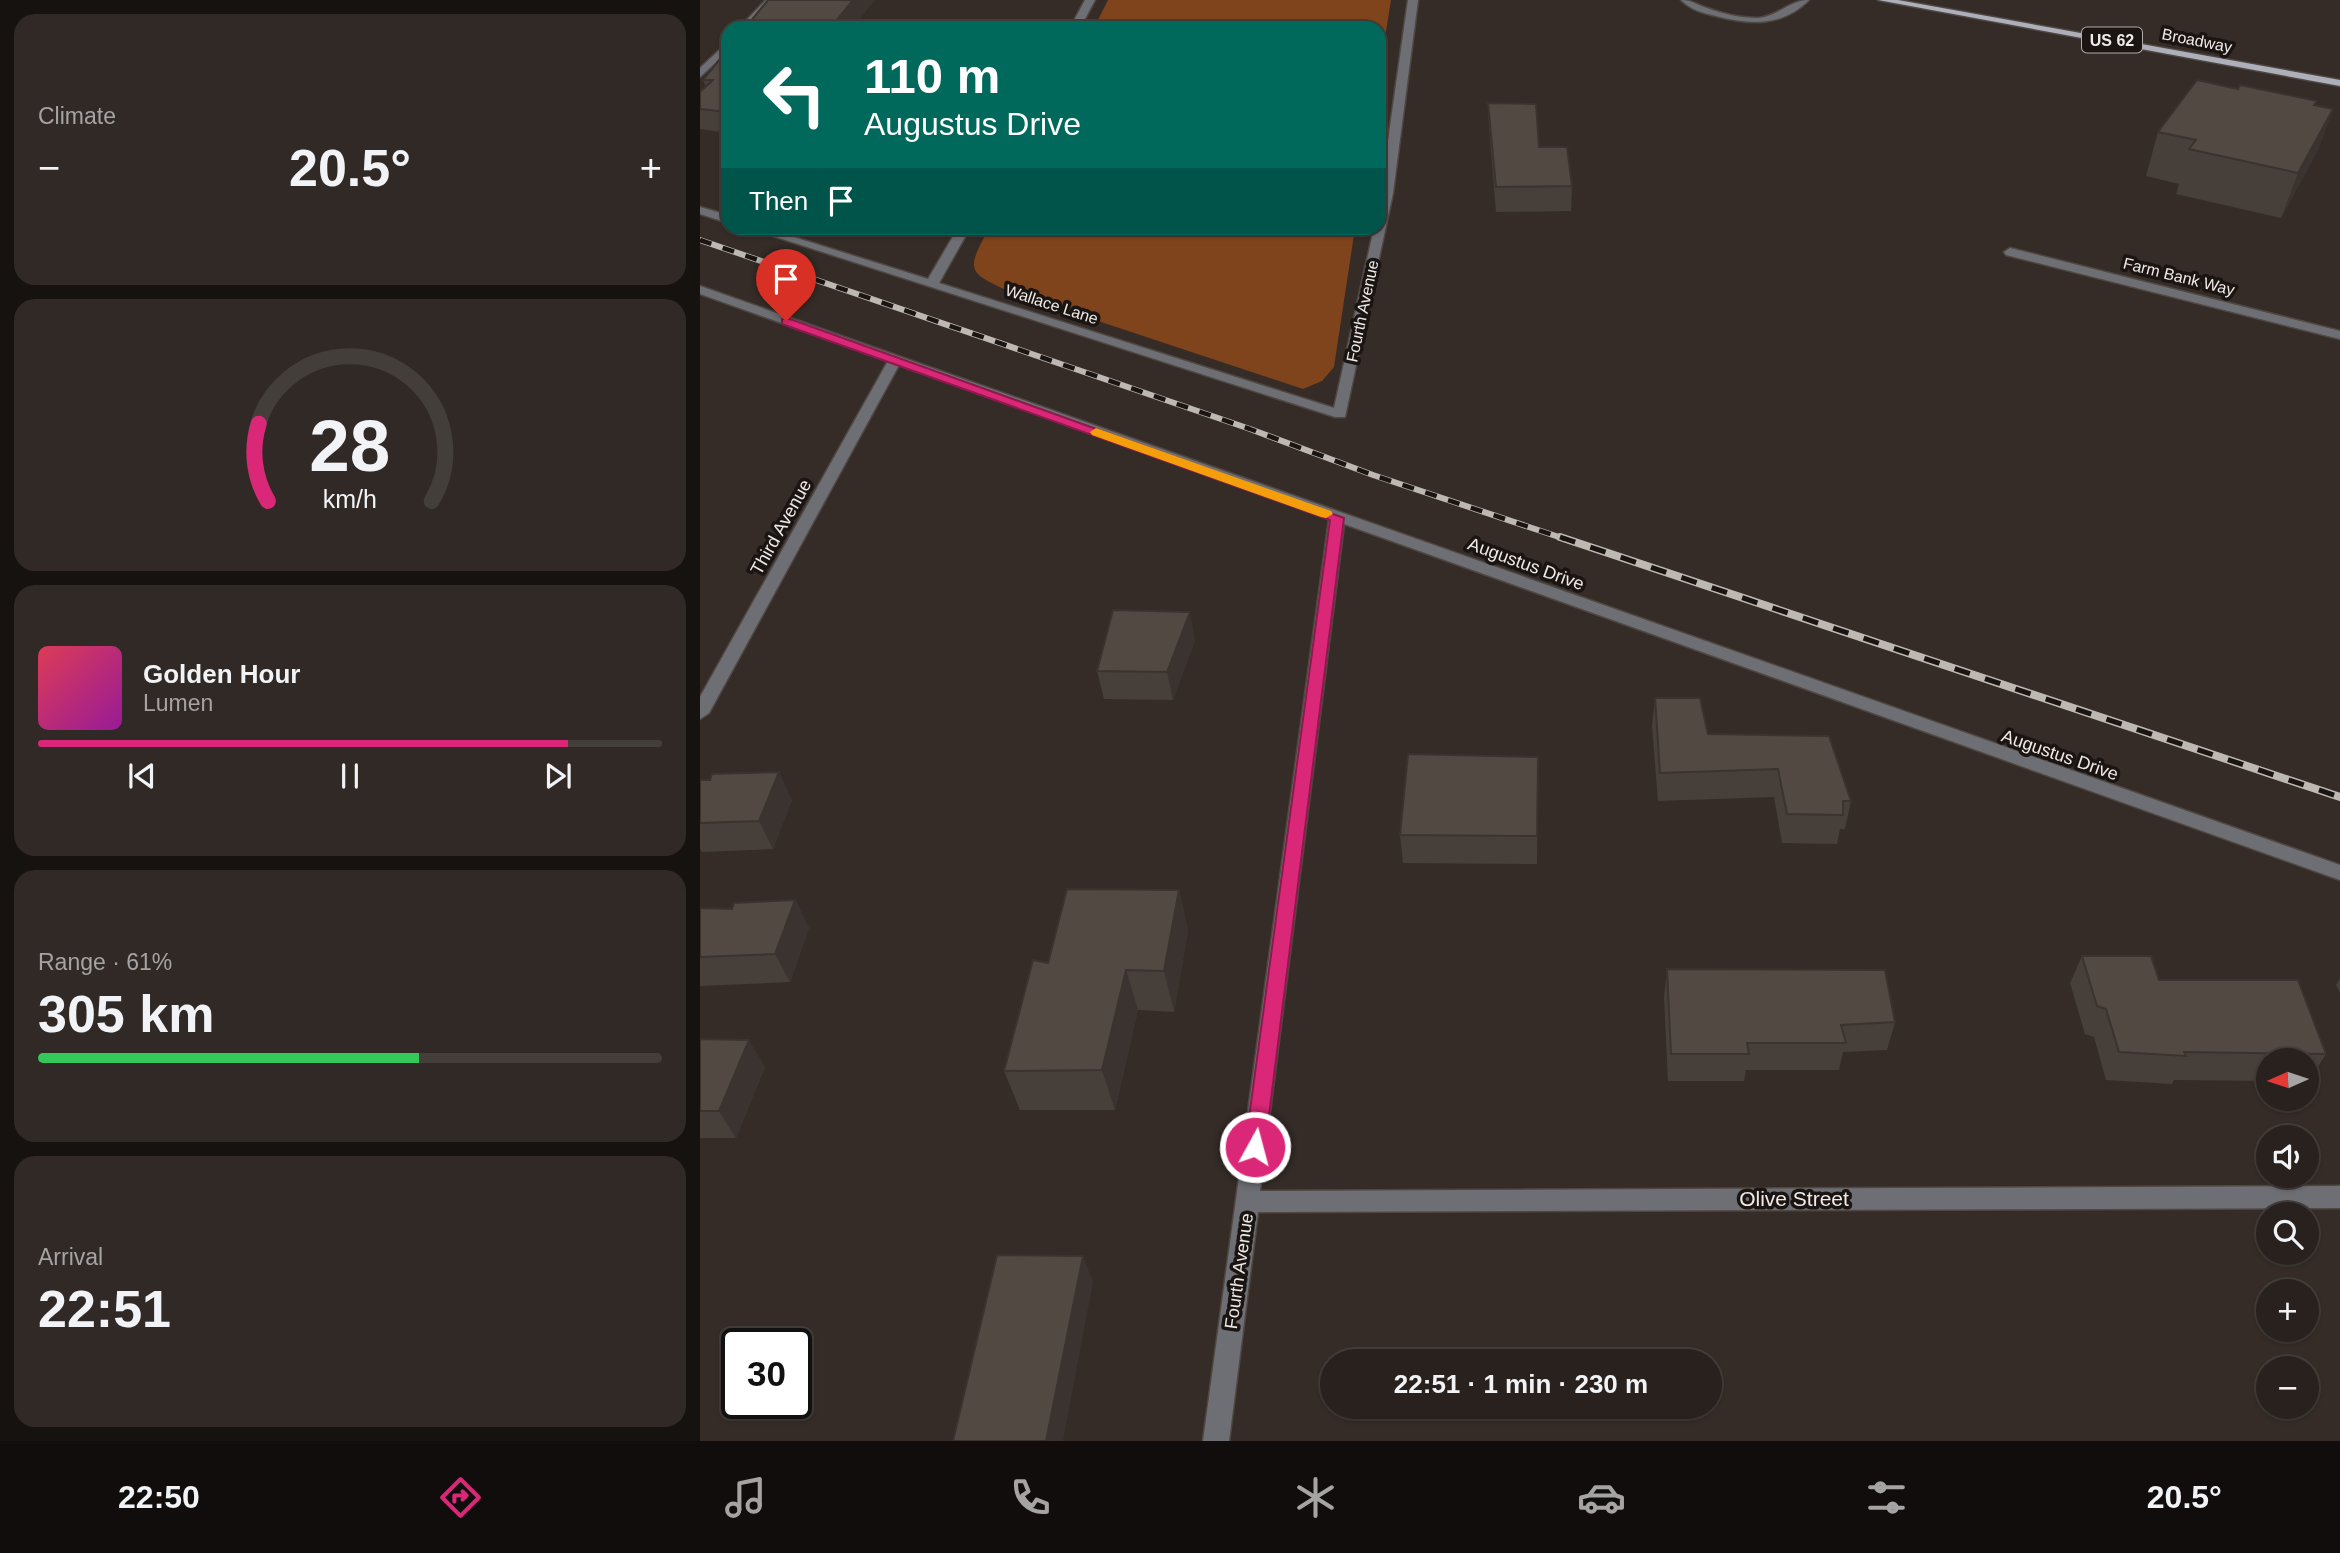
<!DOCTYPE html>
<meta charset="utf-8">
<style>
:root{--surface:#28211d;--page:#302926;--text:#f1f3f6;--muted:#a5a3a4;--line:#443e3b;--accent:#db2777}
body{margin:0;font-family:Helvetica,sans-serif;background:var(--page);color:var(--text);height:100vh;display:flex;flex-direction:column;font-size:26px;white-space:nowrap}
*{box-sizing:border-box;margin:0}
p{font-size:23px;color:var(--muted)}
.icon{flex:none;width:38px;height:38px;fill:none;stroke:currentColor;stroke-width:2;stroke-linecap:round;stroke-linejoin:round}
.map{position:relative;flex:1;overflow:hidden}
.details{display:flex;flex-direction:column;gap:14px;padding:14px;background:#161210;width:700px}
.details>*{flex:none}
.hud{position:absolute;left:21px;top:21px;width:665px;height:214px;border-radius:21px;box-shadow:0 2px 5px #0004,0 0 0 2px var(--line);background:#00695c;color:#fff;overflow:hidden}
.needle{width:46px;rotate:267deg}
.fabs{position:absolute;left:1556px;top:1048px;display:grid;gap:14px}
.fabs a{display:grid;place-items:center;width:63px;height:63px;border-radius:50%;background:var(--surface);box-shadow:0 2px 5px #0004,0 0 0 2px var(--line);font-size:35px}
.speed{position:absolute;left:21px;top:1328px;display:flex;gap:14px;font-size:35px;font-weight:700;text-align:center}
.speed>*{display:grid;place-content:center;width:91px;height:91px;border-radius:50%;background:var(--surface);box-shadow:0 2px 5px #0004,0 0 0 2px var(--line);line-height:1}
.speed .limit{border:4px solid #111;border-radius:10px;background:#fff;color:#111}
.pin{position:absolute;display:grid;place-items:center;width:60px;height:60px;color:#fff;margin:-72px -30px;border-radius:50% 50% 50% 0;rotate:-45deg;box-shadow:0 0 7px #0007}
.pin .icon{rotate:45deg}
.me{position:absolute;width:77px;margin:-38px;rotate:7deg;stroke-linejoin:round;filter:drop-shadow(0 0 5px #0008)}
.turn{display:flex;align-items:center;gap:24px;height:147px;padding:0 28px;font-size:32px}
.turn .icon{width:91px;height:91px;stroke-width:2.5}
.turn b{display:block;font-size:49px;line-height:60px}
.then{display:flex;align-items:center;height:66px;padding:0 28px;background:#0003;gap:14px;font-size:26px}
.big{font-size:52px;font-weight:700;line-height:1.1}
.details .card{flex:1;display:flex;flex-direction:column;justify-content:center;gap:10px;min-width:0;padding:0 24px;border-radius:21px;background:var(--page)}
.details .dial{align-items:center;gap:0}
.dial svg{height:182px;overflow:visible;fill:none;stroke:var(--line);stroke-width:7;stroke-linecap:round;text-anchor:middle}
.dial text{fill:var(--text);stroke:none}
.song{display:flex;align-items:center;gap:21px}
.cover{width:84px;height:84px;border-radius:10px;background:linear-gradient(135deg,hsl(350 70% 55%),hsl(300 70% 35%))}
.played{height:7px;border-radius:4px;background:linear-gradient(90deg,var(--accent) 85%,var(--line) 85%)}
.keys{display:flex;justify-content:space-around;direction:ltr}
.heat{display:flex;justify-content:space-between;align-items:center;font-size:38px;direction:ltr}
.charge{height:10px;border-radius:5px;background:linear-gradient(90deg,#34c759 61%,var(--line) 0)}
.trip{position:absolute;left:620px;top:1349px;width:402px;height:70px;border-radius:35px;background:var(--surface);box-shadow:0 2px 5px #0004,0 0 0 2px var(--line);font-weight:700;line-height:70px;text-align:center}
.tabs{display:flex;height:112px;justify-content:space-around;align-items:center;background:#100d0c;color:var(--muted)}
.tabs .icon{width:49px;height:49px}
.tabs .active{color:var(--accent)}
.tabs b{font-size:32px;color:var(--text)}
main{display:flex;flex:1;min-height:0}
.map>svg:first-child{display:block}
.green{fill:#7f441c}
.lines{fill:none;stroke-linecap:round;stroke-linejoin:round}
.lane-casing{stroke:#4f4742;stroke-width:3}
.street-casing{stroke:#4f4742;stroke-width:3}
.primary-casing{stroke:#4f4742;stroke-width:3}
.lane{fill:#6e6f74;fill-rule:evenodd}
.street{fill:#6e6f74;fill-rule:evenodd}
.primary{fill:#adb0ba;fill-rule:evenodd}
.rail-far1-casing{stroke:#beb8b3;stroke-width:6}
.rail-casing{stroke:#beb8b3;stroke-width:8}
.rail-far1{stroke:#1a1513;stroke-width:4.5;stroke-dasharray:12;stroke-linecap:butt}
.rail{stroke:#1a1513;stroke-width:5;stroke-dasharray:16;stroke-linecap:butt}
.wall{fill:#473f3a}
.shaded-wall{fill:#3a332f}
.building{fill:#534943;stroke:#3a332f;stroke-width:2}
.route{fill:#db2777;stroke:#8e194d;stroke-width:2}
.slow{fill:#f59e0b}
.labels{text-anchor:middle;stroke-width:7;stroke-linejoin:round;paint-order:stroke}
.shield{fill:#1a1513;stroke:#b0aaa7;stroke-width:2}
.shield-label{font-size:16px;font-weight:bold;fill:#f0eae6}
.far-street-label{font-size:16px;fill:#f0eae6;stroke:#1a1513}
.street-label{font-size:18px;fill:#f0eae6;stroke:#1a1513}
.near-street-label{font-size:21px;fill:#f0eae6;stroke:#1a1513}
</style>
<main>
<section class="details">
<div class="card"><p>Climate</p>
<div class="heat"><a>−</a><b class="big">20.5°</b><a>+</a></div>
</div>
<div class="card dial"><svg viewBox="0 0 100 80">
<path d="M14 69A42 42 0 1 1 86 69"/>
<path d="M14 69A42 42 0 0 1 10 35" stroke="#db2777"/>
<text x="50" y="56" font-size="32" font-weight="700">28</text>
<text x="50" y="72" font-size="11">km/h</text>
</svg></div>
<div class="card">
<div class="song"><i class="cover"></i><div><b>Golden Hour</b><p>Lumen</p></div></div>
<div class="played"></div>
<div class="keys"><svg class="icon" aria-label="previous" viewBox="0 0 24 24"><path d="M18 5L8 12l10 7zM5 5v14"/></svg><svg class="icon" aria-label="pause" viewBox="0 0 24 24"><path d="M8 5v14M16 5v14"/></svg><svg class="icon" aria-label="next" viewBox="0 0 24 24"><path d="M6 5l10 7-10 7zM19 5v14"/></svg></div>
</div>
<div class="card"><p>Range · 61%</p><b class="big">305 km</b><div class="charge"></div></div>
<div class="card"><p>Arrival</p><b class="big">22:51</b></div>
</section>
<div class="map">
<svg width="1640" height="1441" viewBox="0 0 1640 1441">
<rect width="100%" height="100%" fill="#352c27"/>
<!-- green -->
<g class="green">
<path d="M408,0h283l-12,75v-47h-285z"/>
<path d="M289,228h366l-21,139 -12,14 -19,8 -292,-97c-46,-20 -44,-22 -22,-64z"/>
</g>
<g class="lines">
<defs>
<path id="lane" d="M981,0c11,0 16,5 26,8 16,6 34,10 50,10 20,-1 33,-18 52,-18 -27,27 -59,25 -93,16 -13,-3 -25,-6 -35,-16z"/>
<g id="street">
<path d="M66,0h10l-27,28h-10z"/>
<path d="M385,0h10l-15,28h-10z"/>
<path d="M708,0h10l-25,193 -48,224h-10l-587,-189h17l163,51 30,-51h12l-31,55 395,125 40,-180h5v-24z"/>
<path d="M28,42v9l-28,26v-9z"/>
<path d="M0,207l28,8v8l-28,-9z"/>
<path d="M1310,248l330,83v8l-334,-84 -2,-3z"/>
<path d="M0,286l1640,579v15l-996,-356 -84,667 1080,-5v22l-1082,4 -29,229h-26l126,-922 -430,-154 -190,348 -9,6v-22l188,-336 -188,-67z"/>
</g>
<path id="primary" d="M1178,0h20l442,80v6z"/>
</defs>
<!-- lane casing -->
<use href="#lane" class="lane-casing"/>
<!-- street casing -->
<use href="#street" class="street-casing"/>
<!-- primary casing -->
<use href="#primary" class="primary-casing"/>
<!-- lane -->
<use href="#lane" class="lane"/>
<!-- street -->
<use href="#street" class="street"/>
<!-- primary -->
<use href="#primary" class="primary"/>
<defs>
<path id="rail-far1" d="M0,240l550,189 123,46 192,64"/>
<path id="rail" d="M860,537l780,260"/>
</defs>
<!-- rail-far1 casing -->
<use href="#rail-far1" class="rail-far1-casing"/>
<!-- rail casing -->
<use href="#rail" class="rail-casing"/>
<!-- rail-far1 -->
<use href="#rail-far1" class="rail-far1"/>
<!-- rail -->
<use href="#rail" class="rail"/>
</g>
<!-- wall -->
<g class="wall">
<path d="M28,49v84l-28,-4v-37l6,-5 -3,-7z"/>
<path d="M1538,89l79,12 -2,4 18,4 -16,43 -36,66 -105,-24 3,-10 -33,-8 12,-44z"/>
<path d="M788,103l51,44 33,39 -1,25 -75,1 -7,-85z"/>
<path d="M495,640l-22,60 -69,-1 -7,-28z"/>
<path d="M955,698l53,36 143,67 -6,28h-5l-3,15 -55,-1 -8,-46 -116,4 -6,-75z"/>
<path d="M838,757l-1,107 -134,-1 -3,-28z"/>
<path d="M0,780l92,20 -19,49 -71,3 -2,-4z"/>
<path d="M479,890l9,41 -14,81 -36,-2 -23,100h-95l-16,-39 44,-108z"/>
<path d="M95,900l14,28 -19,54 -90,4v-78l32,1z"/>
<path d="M1382,956l77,24 167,74 -17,27h-3v-21h-38v21l-94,-1 -2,4 -66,-4 -12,-43 -9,-3 -15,-51z"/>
<path d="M967,969l228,53 -8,28 -44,2 -4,18h-93l-2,11h-76l-4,-84z"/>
<path d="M1640,978v15l-4,-8z"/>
<path d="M0,1039l65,28 -29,71h-36z"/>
</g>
<!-- shaded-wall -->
<g class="shaded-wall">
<path d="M153,0h22l-23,28h-25z"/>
<path d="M1633,109l-16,43 -36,66 17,-45z"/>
<path d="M490,612l5,28 -22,60 -6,-28z"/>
<path d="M79,772l13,28 -19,49 -14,-28z"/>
<path d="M479,890l9,41 -14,81 -10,-41z"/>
<path d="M95,900l14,28 -19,54 -15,-28z"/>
<path d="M426,970l12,40 -23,100 -13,-40z"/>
<path d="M49,1040l16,27 -29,71 -17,-27z"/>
<path d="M383,1256l10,26 -30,159h-17z"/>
</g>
<!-- building -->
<g class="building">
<path d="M68,0h85l-17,21 -9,7h-82z"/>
<path d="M309,25l-1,3h-53l1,-2z"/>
<path d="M28,49v63l-28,-3v-17l13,-12h-10z"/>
<path d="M1497,80l41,9 2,-4 77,16 -3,4 19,4 -35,64 -109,-24 7,-9 -38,-8z"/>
<path d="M788,103l48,1 3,43h28l5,39 -76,1z"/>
<path d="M413,610l77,2 -23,60 -70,-1z"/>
<path d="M955,698h45l8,36 121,2 22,65h-8v14l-56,-1 -9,-45 -118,4z"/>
<path d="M708,754l130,3 -1,79 -137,-1z"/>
<path d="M79,772l-20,49 -59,2v-43h10l2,-6z"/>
<path d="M367,889l112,1 -15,81 -38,-1 -24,100 -98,1 29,-111 15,3z"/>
<path d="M95,900l-20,54 -75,3v-49l32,1 2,-6z"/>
<path d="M1382,956h69l8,24h139l28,74 -142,-2 2,4 -67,-4 -13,-43 -9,-3z"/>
<path d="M967,969l218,1 10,52 -54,3 5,18h-99l2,11h-78z"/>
<path d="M0,1039l49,1 -30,71h-19z"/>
<path d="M297,1255l86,1 -37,185h-93z"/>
</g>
<!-- route -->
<path class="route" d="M82,319h8l554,199 -79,629 -3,7 -7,2 -7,-2 -3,-7 85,-627 -548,-196z"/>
<!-- slow -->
<path class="slow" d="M396,428l235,83 2,3 -7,4 -5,-1 -229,-82 -2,-3z"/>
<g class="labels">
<!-- shield labels -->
<rect class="shield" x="1382" y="27.5" width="60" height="25" rx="5"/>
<g class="shield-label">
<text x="1412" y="46">US 62</text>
</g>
<!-- far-street labels -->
<g class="far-street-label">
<text transform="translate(1497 40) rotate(11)" y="6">Broadway</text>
<text transform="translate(1479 276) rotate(14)" y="6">Farm Bank Way</text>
<text transform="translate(352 304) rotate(18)" y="6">Wallace Lane</text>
<text transform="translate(662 311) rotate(-78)" y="6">Fourth Avenue</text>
</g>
<!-- street labels -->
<g class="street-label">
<text transform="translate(81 527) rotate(-61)" y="6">Third Avenue</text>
<text transform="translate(826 564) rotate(20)" y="6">Augustus Drive</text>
<text transform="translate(1360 755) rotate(19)" y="6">Augustus Drive</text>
<text transform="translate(539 1271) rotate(-82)" y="6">Fourth Avenue</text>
</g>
<!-- near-street labels -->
<g class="near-street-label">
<text x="1094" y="1206">Olive Street</text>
</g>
</g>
</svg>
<div class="fabs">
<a><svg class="needle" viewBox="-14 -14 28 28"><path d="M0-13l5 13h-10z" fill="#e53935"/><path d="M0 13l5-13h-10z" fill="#a5a3a4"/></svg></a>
<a><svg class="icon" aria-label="sound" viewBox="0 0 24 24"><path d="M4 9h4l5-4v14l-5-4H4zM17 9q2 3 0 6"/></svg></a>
<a><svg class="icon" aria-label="search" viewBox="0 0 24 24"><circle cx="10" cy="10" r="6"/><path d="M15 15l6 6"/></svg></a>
<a>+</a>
<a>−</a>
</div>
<div class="speed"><div class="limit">30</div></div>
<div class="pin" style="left:86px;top:321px;background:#d93025"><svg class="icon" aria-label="arrive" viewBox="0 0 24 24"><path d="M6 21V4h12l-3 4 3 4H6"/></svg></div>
<svg class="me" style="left:555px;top:1147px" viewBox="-20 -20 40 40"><circle r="17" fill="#db2777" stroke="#fff" stroke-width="3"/><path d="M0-11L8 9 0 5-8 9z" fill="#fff"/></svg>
<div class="trip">22:51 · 1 min · 230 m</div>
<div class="hud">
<div class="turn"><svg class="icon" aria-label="left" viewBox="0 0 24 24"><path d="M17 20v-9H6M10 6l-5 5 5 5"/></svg><div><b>110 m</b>Augustus Drive</div></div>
<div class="then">Then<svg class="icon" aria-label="arrive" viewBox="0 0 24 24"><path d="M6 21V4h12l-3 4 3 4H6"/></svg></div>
</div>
</div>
</main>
<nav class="tabs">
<b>22:50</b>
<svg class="icon active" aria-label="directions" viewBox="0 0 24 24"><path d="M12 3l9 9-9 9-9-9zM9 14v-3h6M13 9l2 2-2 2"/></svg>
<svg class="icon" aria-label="music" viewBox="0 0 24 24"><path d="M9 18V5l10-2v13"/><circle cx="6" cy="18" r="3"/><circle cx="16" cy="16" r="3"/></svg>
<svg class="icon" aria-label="phone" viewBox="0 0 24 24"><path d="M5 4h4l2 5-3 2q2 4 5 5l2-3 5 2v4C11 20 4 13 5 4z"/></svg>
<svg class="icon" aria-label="climate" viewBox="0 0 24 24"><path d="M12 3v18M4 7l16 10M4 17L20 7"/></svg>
<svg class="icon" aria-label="car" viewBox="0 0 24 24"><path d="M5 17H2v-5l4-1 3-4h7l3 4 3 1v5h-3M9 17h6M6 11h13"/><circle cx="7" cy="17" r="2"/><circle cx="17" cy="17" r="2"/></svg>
<svg class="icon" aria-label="filters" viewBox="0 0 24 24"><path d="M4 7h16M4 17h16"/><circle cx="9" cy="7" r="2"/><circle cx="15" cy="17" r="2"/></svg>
<b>20.5°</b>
</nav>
